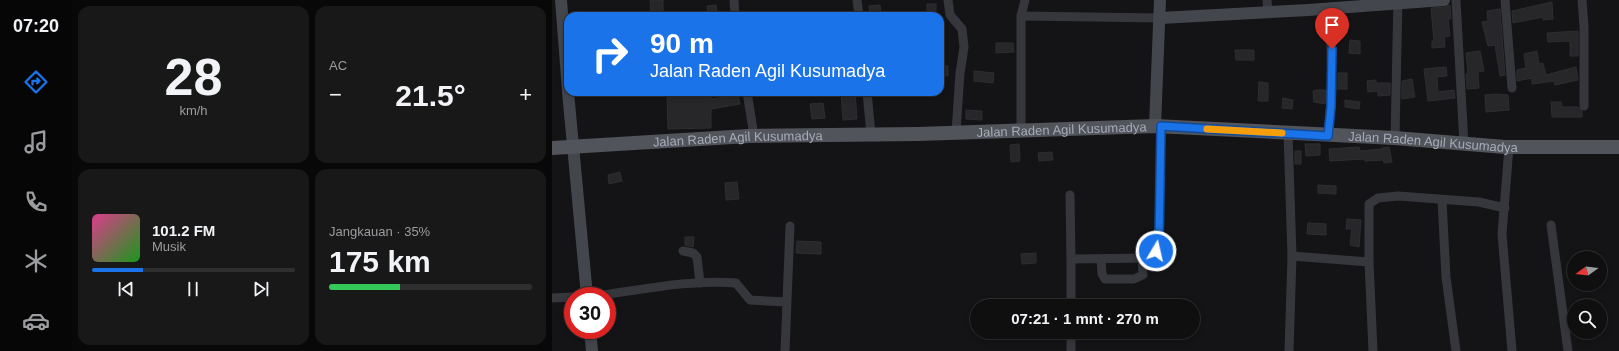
<!DOCTYPE html>
<html lang="id">
<meta charset="utf-8">
<style>
:root{--surface:#0f0f10;--page:#181819;--text:#f1f3f6;--muted:#9b9c9f;--line:#2f2f30;--accent:#1a73e8}
body{margin:0;font-family:Arial,sans-serif;background:var(--page);color:var(--text);height:100vh;display:flex;flex-direction:column;font-size:15px;white-space:nowrap}
*{box-sizing:border-box;margin:0}
p{font-size:13px;color:var(--muted)}
.icon{flex:none;width:22px;height:22px;fill:none;stroke:currentColor;stroke-width:2;stroke-linecap:round;stroke-linejoin:round}
.map{position:relative;flex:1;overflow:hidden}
.side{display:flex;flex-direction:column;gap:6px;padding:6px;background:#080809;width:480px}
.side>*{flex:none}
.banner{position:absolute;left:12px;top:12px;width:380px;height:84px;border-radius:12px;box-shadow:0 2px 6px #0003,0 0 0 1px var(--line);background:#1a73e8;color:#fff;overflow:hidden}
.needle{width:26px;rotate:255deg}
.buttons{position:absolute;left:1015px;top:251px;display:grid;gap:8px}
.buttons a{display:grid;place-items:center;width:40px;height:40px;border-radius:50%;background:var(--surface);box-shadow:0 2px 6px #0003,0 0 0 1px var(--line);font-size:20px}
.speed{position:absolute;left:12px;top:287px;display:flex;gap:8px;font-size:20px;font-weight:700;text-align:center}
.speed>*{display:grid;place-content:center;width:52px;height:52px;border-radius:50%;background:var(--surface);box-shadow:0 2px 6px #0003,0 0 0 1px var(--line);line-height:1}
.speed .limit{border:6px solid #d22;background:#fff;color:#111}
.pin{position:absolute;display:grid;place-items:center;width:34px;height:34px;color:#fff;margin:-41px -17px;border-radius:50% 50% 50% 0;rotate:-45deg;box-shadow:0 0 4px #0007}
.pin .icon{rotate:45deg}
.me{position:absolute;width:44px;margin:-22px;rotate:9deg;stroke-linejoin:round;filter:drop-shadow(0 0 3px #0008)}
.turn{display:flex;align-items:center;gap:14px;height:84px;padding:0 20px;font-size:18px}
.turn .icon{width:52px;height:52px;stroke-width:2.5}
.turn b{display:block;font-size:28px;line-height:34px}
.big{font-size:30px;font-weight:600;line-height:1.1}
.side .card{flex:1;display:flex;flex-direction:column;justify-content:center;gap:6px;min-width:0;padding:0 14px;border-radius:12px;background:var(--page)}
.side .dial{align-items:center;gap:0}
.dial b{font-size:52px;line-height:1}
.song{display:flex;align-items:center;gap:12px}
.cover{width:48px;height:48px;border-radius:6px;background:linear-gradient(135deg,hsl(330 70% 55%),hsl(120 70% 35%))}
.played{height:4px;border-radius:2px;background:linear-gradient(90deg,var(--accent) 25%,var(--line) 25%)}
.keys{display:flex;justify-content:space-around;direction:ltr}
.heat{display:flex;justify-content:space-between;align-items:center;font-size:22px;direction:ltr}
.charge{height:6px;border-radius:3px;background:linear-gradient(90deg,#34c759 35%,var(--line) 0)}
.side .tiles{flex:1;display:grid;gap:6px;grid-template-columns:repeat(2,1fr)}
.trip{position:absolute;left:418px;top:299px;width:230px;height:40px;border-radius:20px;background:var(--surface);box-shadow:0 2px 6px #0003,0 0 0 1px var(--line);font-weight:600;line-height:40px;text-align:center}
main{display:flex;flex:1;min-height:0}
.tab-bar{display:flex;flex-direction:column;width:72px;justify-content:space-around;align-items:center;background:#060606;color:var(--muted)}
.tab-bar .icon{width:28px;height:28px}
.tab-bar .selected{color:var(--accent)}
.tab-bar b{font-size:18px;color:var(--text)}
.map>svg:first-child{display:block}
.building{fill:#27272a;stroke:#2e2e32}
.lines{fill:none;stroke-linecap:round;stroke-linejoin:round}
.minor{stroke:#35373c;stroke-width:9}
.secondary{stroke:#43464c;stroke-width:12}
.primary{stroke:#51545b;stroke-width:14}
.route-casing{stroke:#114b97;stroke-width:10}
.route{stroke:#1a73e8;stroke-width:7}
.slow{stroke:#f59e0b;stroke-width:7}
.labels{text-anchor:middle;stroke-width:4;stroke-linejoin:round;paint-order:stroke}
.street-label{font-size:13px;fill:#a5acb8;stroke:#0f0f11}
</style>
<main>
<nav class="tab-bar">
<b>07:20</b>
<svg class="icon selected" aria-label="directions" viewBox="0 0 24 24"><path d="M12 3l9 9-9 9-9-9zM9 14v-3h6M13 9l2 2-2 2"/></svg>
<svg class="icon" aria-label="music" viewBox="0 0 24 24"><path d="M9 18V5l10-2v13"/><circle cx="6" cy="18" r="3"/><circle cx="16" cy="16" r="3"/></svg>
<svg class="icon" aria-label="phone" viewBox="0 0 24 24"><path d="M5 4h4l2 5-3 2q2 4 5 5l2-3 5 2v4C11 20 4 13 5 4z"/></svg>
<svg class="icon" aria-label="climate" viewBox="0 0 24 24"><path d="M12 3v18M4 7l16 10M4 17L20 7"/></svg>
<svg class="icon" aria-label="car" viewBox="0 0 24 24"><path d="M5 17H2v-5l4-1 3-4h7l3 4 3 1v5h-3M9 17h6M6 11h13"/><circle cx="7" cy="17" r="2"/><circle cx="17" cy="17" r="2"/></svg>
</nav>
<section class="side">
<div class="tiles">
<div class="card dial"><b>28</b><p>km/h</p></div>
<div class="card"><p>AC</p>
<div class="heat"><a>−</a><b class="big">21.5°</b><a>+</a></div>
</div>
<div class="card">
<div class="song"><i class="cover"></i><div><b>101.2 FM</b><p>Musik</p></div></div>
<div class="played"></div>
<div class="keys"><svg class="icon" aria-label="previous" viewBox="0 0 24 24"><path d="M18 5L8 12l10 7zM5 5v14"/></svg><svg class="icon" aria-label="pause" viewBox="0 0 24 24"><path d="M8 5v14M16 5v14"/></svg><svg class="icon" aria-label="next" viewBox="0 0 24 24"><path d="M6 5l10 7-10 7zM19 5v14"/></svg></div>
</div>
<div class="card"><p>Jangkauan · 35%</p><b class="big">175 km</b><div class="charge"></div></div>
</div>
</section>
<div class="map">
<svg width="1067" height="351" viewBox="0 0 1067 351">
<rect width="100%" height="100%" fill="#141416"/>
<!-- building -->
<g class="building">
<path d="M98,0h13v14h-12z"/>
<path d="M1000,2l1,17 -10,1v-3l-30,6 -1,-12z"/>
<rect x="375" y="4" width="9" height="12"/>
<path d="M164,5l2,11h-10l-1,-10z"/>
<path d="M328,5l1,11h-11l-1,-10z"/>
<path d="M898,5l1,14h-3l2,17 -6,1 1,10 -13,1v-7h2l-3,-33 14,-1z"/>
<path d="M948,9l5,66 -5,1 -5,-31 -7,1 -6,-24 6,-1 -1,-10z"/>
<path d="M1026,31v25h-8v-15l-22,1 -1,-9z"/>
<path d="M798,40l10,1v13l-11,-1z"/>
<path d="M444,43h17l1,9 -18,1z"/>
<path d="M683,50h19v10h-18z"/>
<path d="M928,51l4,20 -6,1 1,16 -12,1 -1,-15h2l-2,-21z"/>
<path d="M985,51l2,13 4,-1 3,12 30,-8 2,13 -23,5 -1,-4 -22,3v-6l-15,3v-11l9,-2 -2,-14z"/>
<path d="M388,66h8v10l-8,-1z"/>
<path d="M894,67l1,9 -10,1 1,15 16,-2 1,8 -27,3 -4,-32z"/>
<path d="M422,71l20,2 -1,10 -19,-2z"/>
<rect x="786" y="73" width="9" height="16"/>
<path d="M860,79l3,18 -13,2v-18z"/>
<path d="M824,80v3h14v12l-12,1v-5l-10,1 -1,-11z"/>
<path d="M707,82l9,1v18h-10z"/>
<path d="M765,90h9l-1,14 -11,-2 -1,-11z"/>
<path d="M115,92h44v7l27,-4 2,9 -29,5v19l-43,1z"/>
<path d="M289,92h14l2,27 -14,1z"/>
<path d="M944,94l12,1 1,15 -23,2 -1,-17z"/>
<path d="M731,98l10,2 -1,9 -10,-1z"/>
<path d="M793,100l15,2 -1,7 -14,-2z"/>
<path d="M999,102h10l1,5h16l4,4v6h-30z"/>
<path d="M271,103l2,15 -13,1 -2,-15z"/>
<path d="M414,110l16,1v9l-16,-1z"/>
<path d="M467,144l1,17 -9,1 -1,-17z"/>
<path d="M753,144h15v11l-14,1z"/>
<path d="M807,147l1,4 22,-2v-1l7,-1 3,15 -8,1 -1,-3 -18,1v-2l-35,2 -1,-12z"/>
<rect x="743" y="151" width="6" height="13"/>
<path d="M500,152l1,8 -14,1 -1,-8z"/>
<path d="M68,172l2,9 -13,3 -1,-9z"/>
<path d="M185,182l2,17 -13,1 -1,-17z"/>
<path d="M766,185l18,1v8l-18,-1z"/>
<path d="M795,219l14,1 -2,27 -9,-2 2,-16h-6z"/>
<path d="M756,223l18,1v11l-19,-1z"/>
<path d="M133,237h9l-1,10 -8,-2z"/>
<path d="M245,241l24,1v12l-25,-1z"/>
<path d="M484,253v10l-14,1 -1,-10z"/>
</g>
<g class="lines">
<!-- minor -->
<g class="minor">
<path d="M182,0l1,16"/>
<path d="M305,0l2,16"/>
<path d="M396,0l2,15 12,14 2,18 -4,26 -4,59"/>
<path d="M715,0l1,12"/>
<path d="M904,0l8,145"/>
<path d="M953,0l7,88"/>
<path d="M1030,0l2,26v80"/>
<path d="M469,16l139,2"/>
<path d="M195,92l7,44"/>
<path d="M315,92l4,42"/>
<path d="M469,130v-114l4,-16"/>
<path d="M736,133l4,123 -3,95"/>
<path d="M776,136l4,-47 -2,-80"/>
<path d="M843,138l3,-138"/>
<path d="M957,147l-7,87 10,117"/>
<path d="M518,195l1,64"/>
<path d="M890,200l4,77 10,74"/>
<path d="M999,225l17,126"/>
<path d="M131,251l10,2 4,4 3,26"/>
<path d="M740,256l77,6 4,89"/>
<path d="M549,259l1,15 3,5h29l9,-4 -1,-17"/>
<path d="M817,262v-58l9,-6 20,-2 81,6 26,6"/>
<path d="M43,296c46,-6 95,-17 141,-13l14,17 36,2"/>
<path d="M0,298l21,-1"/>
<path d="M519,306v-47l78,-1 8,-7 2,-10 2,-114"/>
<path d="M519,332v19"/>
<path d="M233,351l5,-125"/>
</g>
<!-- secondary -->
<g class="secondary">
<path d="M9,0l7,90"/>
<path d="M608,18l148,-8 136,-10"/>
<path d="M16,92l19,204"/>
<path d="M603,126l5,-126"/>
<path d="M38,330l2,21"/>
</g>
<!-- primary -->
<path class="primary" id="s1" d="M0,148l197,-12 169,-2 237,-8 240,12 110,9h114"/>
</g>
<g class="lines">
<defs>
<path id="route" d="M604,251l3,-10 2,-115 167,10 3,-29 1,-58"/>
</defs>
<!-- route casing -->
<use href="#route" class="route-casing"/>
<!-- route -->
<use href="#route" class="route"/>
<!-- slow -->
<path class="slow" d="M655,129l75,4"/>
</g>
<g class="labels">
<!-- street labels -->
<g class="street-label">
<text dy="5" stroke="none"><textPath href="#s1" startOffset="510">Jalan Raden Agil Kusumadya</textPath></text>
<text dy="5" stroke="none"><textPath href="#s1" startOffset="186">Jalan Raden Agil Kusumadya</textPath></text>
<text dy="5" stroke="none"><textPath href="#s1" startOffset="882">Jalan Raden Agil Kusumadya</textPath></text>
</g>
</g>
</svg>
<div class="buttons">
<a><svg class="needle" viewBox="-14 -14 28 28"><path d="M0-13l5 13h-10z" fill="#e53935"/><path d="M0 13l5-13h-10z" fill="#9b9c9f"/></svg></a>
<a><svg class="icon" aria-label="search" viewBox="0 0 24 24"><circle cx="10" cy="10" r="6"/><path d="M15 15l6 6"/></svg></a>
</div>
<div class="speed"><div class="limit">30</div></div>
<div class="pin" style="left:780px;top:49px;background:#d93025"><svg class="icon" aria-label="arrive" viewBox="0 0 24 24"><path d="M6 21V4h12l-3 4 3 4H6"/></svg></div>
<svg class="me" style="left:604px;top:251px" viewBox="-20 -20 40 40"><circle r="17" fill="#1a73e8" stroke="#fff" stroke-width="3"/><path d="M0-11L8 9 0 5-8 9z" fill="#fff"/></svg>
<div class="trip">07:21 · 1 mnt · 270 m</div>
<div class="banner">
<div class="turn"><svg class="icon" aria-label="right" viewBox="0 0 24 24"><path d="M7 20v-9h11M14 6l5 5-5 5"/></svg><div><b>90 m</b>Jalan Raden Agil Kusumadya</div></div>
</div>
</div>
</main>
